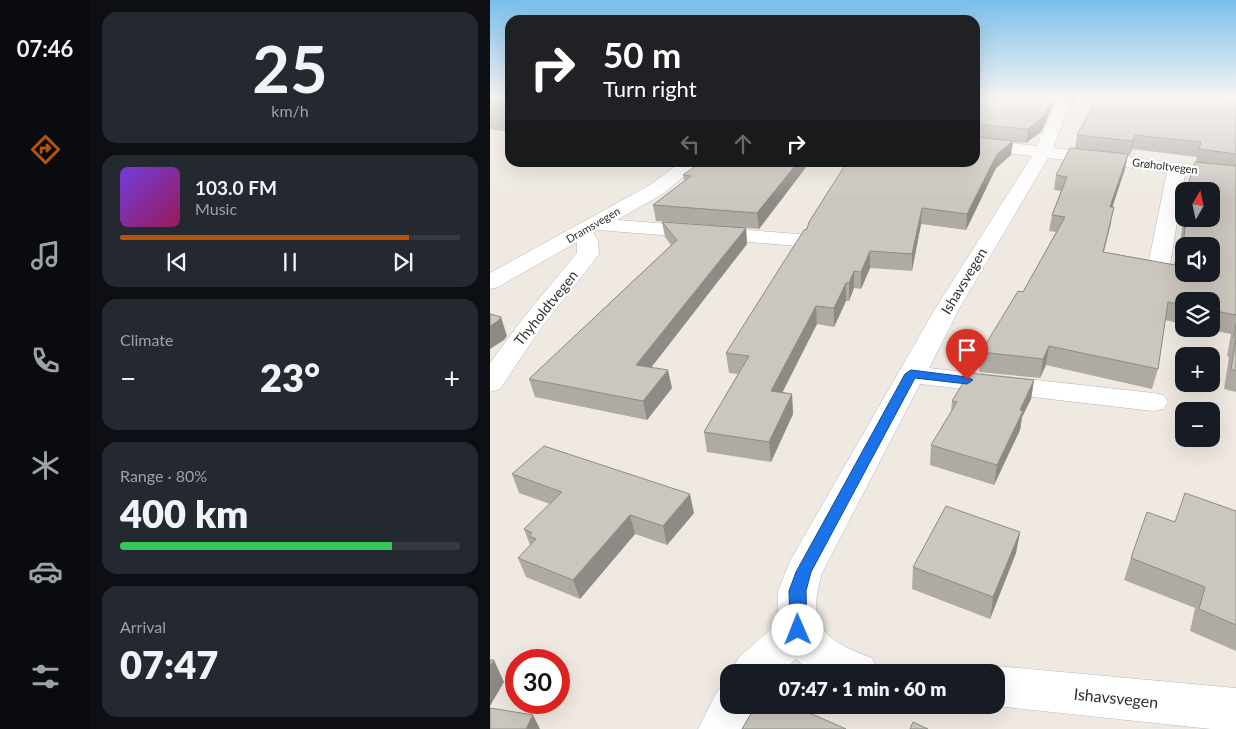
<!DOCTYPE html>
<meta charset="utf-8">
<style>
:root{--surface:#171b24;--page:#242831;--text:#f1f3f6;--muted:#9ea1a6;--line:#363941;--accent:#b45309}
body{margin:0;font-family:Lato,sans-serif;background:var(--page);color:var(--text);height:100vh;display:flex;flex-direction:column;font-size:19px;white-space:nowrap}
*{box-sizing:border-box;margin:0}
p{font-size:16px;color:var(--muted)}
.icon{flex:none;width:28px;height:28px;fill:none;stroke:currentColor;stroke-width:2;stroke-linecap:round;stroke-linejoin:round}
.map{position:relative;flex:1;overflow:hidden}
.panel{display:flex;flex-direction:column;gap:12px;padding:12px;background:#0d0f14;width:400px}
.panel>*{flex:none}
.top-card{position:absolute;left:15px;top:15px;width:475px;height:152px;border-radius:15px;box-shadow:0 5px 20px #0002;background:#202124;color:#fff;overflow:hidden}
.needle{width:32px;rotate:9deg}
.fabs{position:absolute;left:685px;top:182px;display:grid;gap:10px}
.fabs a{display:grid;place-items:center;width:45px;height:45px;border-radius:10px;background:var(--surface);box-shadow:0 5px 20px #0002;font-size:25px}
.speed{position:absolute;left:15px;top:649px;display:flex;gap:10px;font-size:25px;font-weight:700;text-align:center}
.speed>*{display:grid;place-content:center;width:65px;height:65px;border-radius:50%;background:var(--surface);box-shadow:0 5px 20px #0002;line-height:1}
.speed .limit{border:8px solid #d22;background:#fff;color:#111}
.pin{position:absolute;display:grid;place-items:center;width:42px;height:42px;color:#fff;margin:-51px -21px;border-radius:50% 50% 50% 0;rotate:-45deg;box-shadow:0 0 5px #0007}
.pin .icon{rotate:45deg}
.me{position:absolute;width:55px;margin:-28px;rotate:359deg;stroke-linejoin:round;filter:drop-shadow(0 0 4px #0008)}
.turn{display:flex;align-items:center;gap:18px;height:105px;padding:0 15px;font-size:22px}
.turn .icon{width:65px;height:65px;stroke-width:2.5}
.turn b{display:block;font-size:35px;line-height:42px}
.lanes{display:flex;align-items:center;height:48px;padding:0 15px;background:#0003;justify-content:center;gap:25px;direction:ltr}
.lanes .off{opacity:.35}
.big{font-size:38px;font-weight:800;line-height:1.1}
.panel .widget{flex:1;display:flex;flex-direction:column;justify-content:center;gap:8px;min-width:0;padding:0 18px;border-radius:15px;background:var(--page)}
.panel .dial{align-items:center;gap:0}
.dial b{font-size:65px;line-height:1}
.song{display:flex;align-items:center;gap:15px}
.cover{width:60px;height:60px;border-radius:8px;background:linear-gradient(135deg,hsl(260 70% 55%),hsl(330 70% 35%))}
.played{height:5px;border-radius:2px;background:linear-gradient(90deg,var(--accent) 85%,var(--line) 85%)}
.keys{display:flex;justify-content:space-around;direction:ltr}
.heat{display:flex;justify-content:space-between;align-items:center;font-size:28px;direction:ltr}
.charge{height:8px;border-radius:4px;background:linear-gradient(90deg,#34c759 80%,var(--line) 0)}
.trip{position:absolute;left:230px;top:664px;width:285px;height:50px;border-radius:15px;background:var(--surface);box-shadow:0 5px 20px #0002;font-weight:800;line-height:50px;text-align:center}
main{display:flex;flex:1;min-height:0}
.menu{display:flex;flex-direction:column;width:90px;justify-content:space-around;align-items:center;background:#090b0e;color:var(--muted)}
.menu .icon{width:35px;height:35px}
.menu .active{color:var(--accent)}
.menu b{font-size:22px;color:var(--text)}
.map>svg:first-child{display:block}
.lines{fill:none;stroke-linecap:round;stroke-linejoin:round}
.minor-casing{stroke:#b4b7c1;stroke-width:1}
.minor{fill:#fff;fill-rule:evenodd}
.wall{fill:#afaba4;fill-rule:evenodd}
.shaded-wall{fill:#8e8b86}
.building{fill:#cbc7bf;stroke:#8e8b86;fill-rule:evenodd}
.route{fill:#1a73e8;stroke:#114b97}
.labels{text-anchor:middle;stroke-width:4.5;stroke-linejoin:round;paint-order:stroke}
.far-street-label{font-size:11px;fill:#2e2e2e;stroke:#fff}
.street-label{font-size:14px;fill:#2e2e2e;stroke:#fff}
.near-street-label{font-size:16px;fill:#2e2e2e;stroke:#fff}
</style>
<main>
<nav class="menu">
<b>07:46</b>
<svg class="icon active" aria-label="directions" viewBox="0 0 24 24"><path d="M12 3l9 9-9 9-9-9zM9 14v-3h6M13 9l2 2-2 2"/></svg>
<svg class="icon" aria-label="music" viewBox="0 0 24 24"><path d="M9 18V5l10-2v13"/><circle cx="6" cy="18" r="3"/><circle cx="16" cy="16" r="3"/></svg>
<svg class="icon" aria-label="phone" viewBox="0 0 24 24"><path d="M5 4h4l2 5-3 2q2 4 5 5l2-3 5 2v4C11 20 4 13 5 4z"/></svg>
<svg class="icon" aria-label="climate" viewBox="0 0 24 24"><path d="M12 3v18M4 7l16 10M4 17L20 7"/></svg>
<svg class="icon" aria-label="car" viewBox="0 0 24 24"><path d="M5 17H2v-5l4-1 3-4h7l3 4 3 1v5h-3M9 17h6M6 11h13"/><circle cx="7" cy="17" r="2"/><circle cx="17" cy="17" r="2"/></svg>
<svg class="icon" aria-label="filters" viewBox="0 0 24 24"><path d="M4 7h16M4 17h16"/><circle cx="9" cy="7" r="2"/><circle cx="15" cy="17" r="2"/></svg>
</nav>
<section class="panel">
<div class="widget dial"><b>25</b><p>km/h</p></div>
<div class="widget">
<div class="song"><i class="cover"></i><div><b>103.0 FM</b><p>Music</p></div></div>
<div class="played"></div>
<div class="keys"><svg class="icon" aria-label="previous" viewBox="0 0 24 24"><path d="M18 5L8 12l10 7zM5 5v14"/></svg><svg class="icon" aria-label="pause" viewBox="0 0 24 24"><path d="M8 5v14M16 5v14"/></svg><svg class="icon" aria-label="next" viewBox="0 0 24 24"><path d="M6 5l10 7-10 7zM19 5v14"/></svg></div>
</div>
<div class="widget"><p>Climate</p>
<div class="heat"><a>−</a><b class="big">23°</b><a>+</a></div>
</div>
<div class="widget"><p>Range · 80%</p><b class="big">400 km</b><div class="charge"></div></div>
<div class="widget"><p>Arrival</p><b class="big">07:47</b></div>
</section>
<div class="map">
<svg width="746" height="729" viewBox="0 0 746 729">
<rect width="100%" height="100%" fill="#efe9e1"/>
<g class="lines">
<defs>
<g id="minor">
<path d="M568,97h14l-19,51 183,22v10l-51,-6 -15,91 -3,5 -8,2 -8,-2 -3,-5 19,-93 -119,-14 -89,151 -30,59 224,25 10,2 5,7 -5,7 -10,2 -233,-27 -98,189c-16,54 2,67 50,85l6,14h-66l-16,-13 -14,13h-50l6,-14 40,-35v-32l12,-30 145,-252 97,-153 -57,-7v-10l62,7z"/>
<path d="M191,162h20l-37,31 -47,27 181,14 8,1 3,5 -3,5 -8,1 -200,-16 -5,3 5,7 1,14 -60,77 -39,58 -10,3v-29l30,-41 57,-69v-11l-79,45 -8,2v-16l160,-88z"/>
<path d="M506,666l240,22v41h-25l-215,-23 -4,-1h4v-33h-16z"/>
<path d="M239,686v19h27l-11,24h-47l20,-39z"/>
</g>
</defs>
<!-- minor casing -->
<use href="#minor" class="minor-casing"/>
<!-- minor -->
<use href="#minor" class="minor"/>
</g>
<!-- wall -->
<g class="wall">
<path d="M0,97h20v35l-20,-3z"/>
<path d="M485,97l67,34 -16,12 -13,-1 -2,13 -15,13 -30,62 -45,-6 -9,47 -42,-3 -9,21 -7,-1 -5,13h-3l-12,26 -17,-3 -35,68 10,2 1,20 -22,48 -64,-10 -3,-20 34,-58 -9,-1 -3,-20 81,-124 168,-67z"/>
<path d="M608,97h138v295l-12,-3 5,-32 -2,-1 4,-22 -25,-5h5v-28h-27v23l-19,-4 -7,49 -6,20 -106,-24 -6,13 -61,-6 2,-20 42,-60 33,-60 -7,-1 3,-16 9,-24 -7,-1 2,-15 19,-27 2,-13zM642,149l65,8 -11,34 25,28h-27v-7l-6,51 -3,2 -71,-13 7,-28 1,-17 13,-38 3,-14h2z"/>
<path d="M211,162h109l-51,67 -103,-8 -3,-16 31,-24 -1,-6z"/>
<path d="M694,200v11h-3z"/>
<path d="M172,222l84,6 1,16 -96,123 21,21 -25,32 -112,-23 -6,-18 142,-134 -6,-8z"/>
<path d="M544,380l-3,19 -9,18 -2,13 -26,55 -64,-20 1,-20 20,-33 1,-11z"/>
<path d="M22,474l182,39 -27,32 -32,-11 -55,65 -54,-22 -8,-19 12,-13 -6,-16 26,-25 -31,-11z"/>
<path d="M746,511v140l-46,-20 5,-23 -71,-28 7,-22 44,-36z"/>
<path d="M530,532l-4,21 -26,66 -78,-30 1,-22z"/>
</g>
<!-- shaded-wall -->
<g class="shaded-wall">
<path d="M562,97h4l-14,34 -16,12 2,-14z"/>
<path d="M582,97h11l-13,10z"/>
<path d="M645,135l-3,14 -2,6 3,-14z"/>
<path d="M523,141l-2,14 -15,13 -30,62 1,-16 30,-60z"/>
<path d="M638,154l-3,15 -18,54 3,-16z"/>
<path d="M308,162h12l-51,67 -2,-16z"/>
<path d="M432,208l-1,16 -9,47v-17z"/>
<path d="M256,228l1,16 -107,138 -4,-17z"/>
<path d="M380,251v17l-9,21v-17z"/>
<path d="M364,271v17l-5,13v-18z"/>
<path d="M356,283v18l-12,26v-19z"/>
<path d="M326,306l1,18 -44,87 -2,-20z"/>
<path d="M11,317l6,19 -3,4 -14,9v-23z"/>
<path d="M559,346l-3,19 -6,13 3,-19z"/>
<path d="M178,370l4,18 -25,32 -4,-19z"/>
<path d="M544,380l-3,19 -9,18 -2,13 -26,55 3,-20 23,-55z"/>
<path d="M302,394l1,20 -22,48 -2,-20z"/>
<path d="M200,494l4,19 -27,32 -4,-19z"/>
<path d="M140,515l5,19 -55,65 -7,-19z"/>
<path d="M530,532l-4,21 -26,66 3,-22z"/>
<path d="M4,660l10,22 -14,24v-40z"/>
<path d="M43,715l7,14h-14z"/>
</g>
<!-- building -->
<g class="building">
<path d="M0,97h20v9l-20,-3z"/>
<path d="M485,97h77l-9,20 -15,12 -53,-5z"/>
<path d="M608,97h83l55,5v52l-37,-5 2,-7 -66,-7 -2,6 -56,-6z"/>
<path d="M485,136l1,1 37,4 -16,13 -30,60 -45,-6 -10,46 -42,-3 -9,21 -7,-1 -5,12h-3l-12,25 -18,-2 -45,85 21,3 -23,48 -65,-10 45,-76 -23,-3 78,-123 3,-1 2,-7 38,-60h128z"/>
<path d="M580,148l58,6 -18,53h4l-11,45 72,13v-3l6,1 5,-44h25v-28h-25l9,-29 41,4v149l-25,-5v-9h-27v4l-16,-3 -10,67 -109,-23 -6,13 -62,-7 37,-61 5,1 42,-75 -13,-2 15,-38 -11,-2zM694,246h27v28h-27z"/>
<path d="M211,162h97l-41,51 -104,-8 38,-29 -8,-1z"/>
<path d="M172,222l84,6 -110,137 32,5 -25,31 -114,-22 148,-139z"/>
<path d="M0,314l11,3 -3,4 -8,5z"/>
<path d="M746,324v14l-2,-1z"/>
<path d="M746,339v32l-5,-2z"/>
<path d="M479,373l65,7 -14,30 3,1 -26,54 -66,-20 26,-43 -5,-1z"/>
<path d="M54,446l146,48 -27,32 -33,-11 -57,65 -55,-22 18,-19 -7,-3 3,-3 -8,-4 38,-37 -50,-18z"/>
<path d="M695,493l51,18v114l-37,-16 6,-22 -74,-29 16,-46 28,10z"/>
<path d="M456,506l74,26 -27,65 -80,-30z"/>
<path d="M0,660h4l-4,6z"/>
<path d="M266,705h35l55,24h-104z"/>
<path d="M0,708l43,7 -7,14h-36z"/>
<path d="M423,722l15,7h-18z"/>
</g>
<!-- sky -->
<linearGradient id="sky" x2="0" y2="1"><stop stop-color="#7abfeb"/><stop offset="0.49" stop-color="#f8f5f2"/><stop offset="1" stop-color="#f8f5f2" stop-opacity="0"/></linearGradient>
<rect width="746" height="199" fill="url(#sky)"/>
<!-- route -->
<path class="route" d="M421,370l56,7 6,3 -6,4 -52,-6 -104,194 -5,19 1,39 -3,5 -6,2 -6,-2 -2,-5 -1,-39 7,-19 109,-198z"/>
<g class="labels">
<!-- far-street labels -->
<g class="far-street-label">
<text transform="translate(675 166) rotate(7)" y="4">Grøholtvegen</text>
<text transform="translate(103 225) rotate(-30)" y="4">Dramsvegen</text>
</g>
<!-- street labels -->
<g class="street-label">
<text transform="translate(474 281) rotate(-59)" y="5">Ishavsvegen</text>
<text transform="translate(56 308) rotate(-51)" y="5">Thyholdtvegen</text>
</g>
<!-- near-street labels -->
<g class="near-street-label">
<text transform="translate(626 698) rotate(6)" y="6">Ishavsvegen</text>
</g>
</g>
</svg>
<div class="fabs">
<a><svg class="needle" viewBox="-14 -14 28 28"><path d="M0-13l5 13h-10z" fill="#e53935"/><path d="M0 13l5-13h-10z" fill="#9ea1a6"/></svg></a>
<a><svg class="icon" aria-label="sound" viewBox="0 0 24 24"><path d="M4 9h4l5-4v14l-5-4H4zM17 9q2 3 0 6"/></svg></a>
<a><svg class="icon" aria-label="layers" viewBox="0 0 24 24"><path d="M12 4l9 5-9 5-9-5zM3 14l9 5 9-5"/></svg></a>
<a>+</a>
<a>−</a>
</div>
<div class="speed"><div class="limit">30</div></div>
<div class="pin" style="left:477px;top:380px;background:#d93025"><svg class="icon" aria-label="arrive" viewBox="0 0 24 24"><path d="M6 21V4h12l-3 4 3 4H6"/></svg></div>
<svg class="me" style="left:308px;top:630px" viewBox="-20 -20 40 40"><circle r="19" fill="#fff"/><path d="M0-13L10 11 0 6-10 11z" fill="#1a73e8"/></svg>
<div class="trip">07:47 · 1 min · 60 m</div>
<div class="top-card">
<div class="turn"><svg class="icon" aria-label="right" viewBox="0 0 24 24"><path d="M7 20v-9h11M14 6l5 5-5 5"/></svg><div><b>50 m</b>Turn right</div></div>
<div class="lanes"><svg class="icon off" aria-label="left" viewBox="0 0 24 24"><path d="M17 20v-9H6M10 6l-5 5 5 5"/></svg><svg class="icon off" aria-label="ahead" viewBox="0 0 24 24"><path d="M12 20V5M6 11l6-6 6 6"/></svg><svg class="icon" aria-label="right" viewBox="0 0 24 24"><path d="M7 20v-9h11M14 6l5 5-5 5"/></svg></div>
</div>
</div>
</main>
